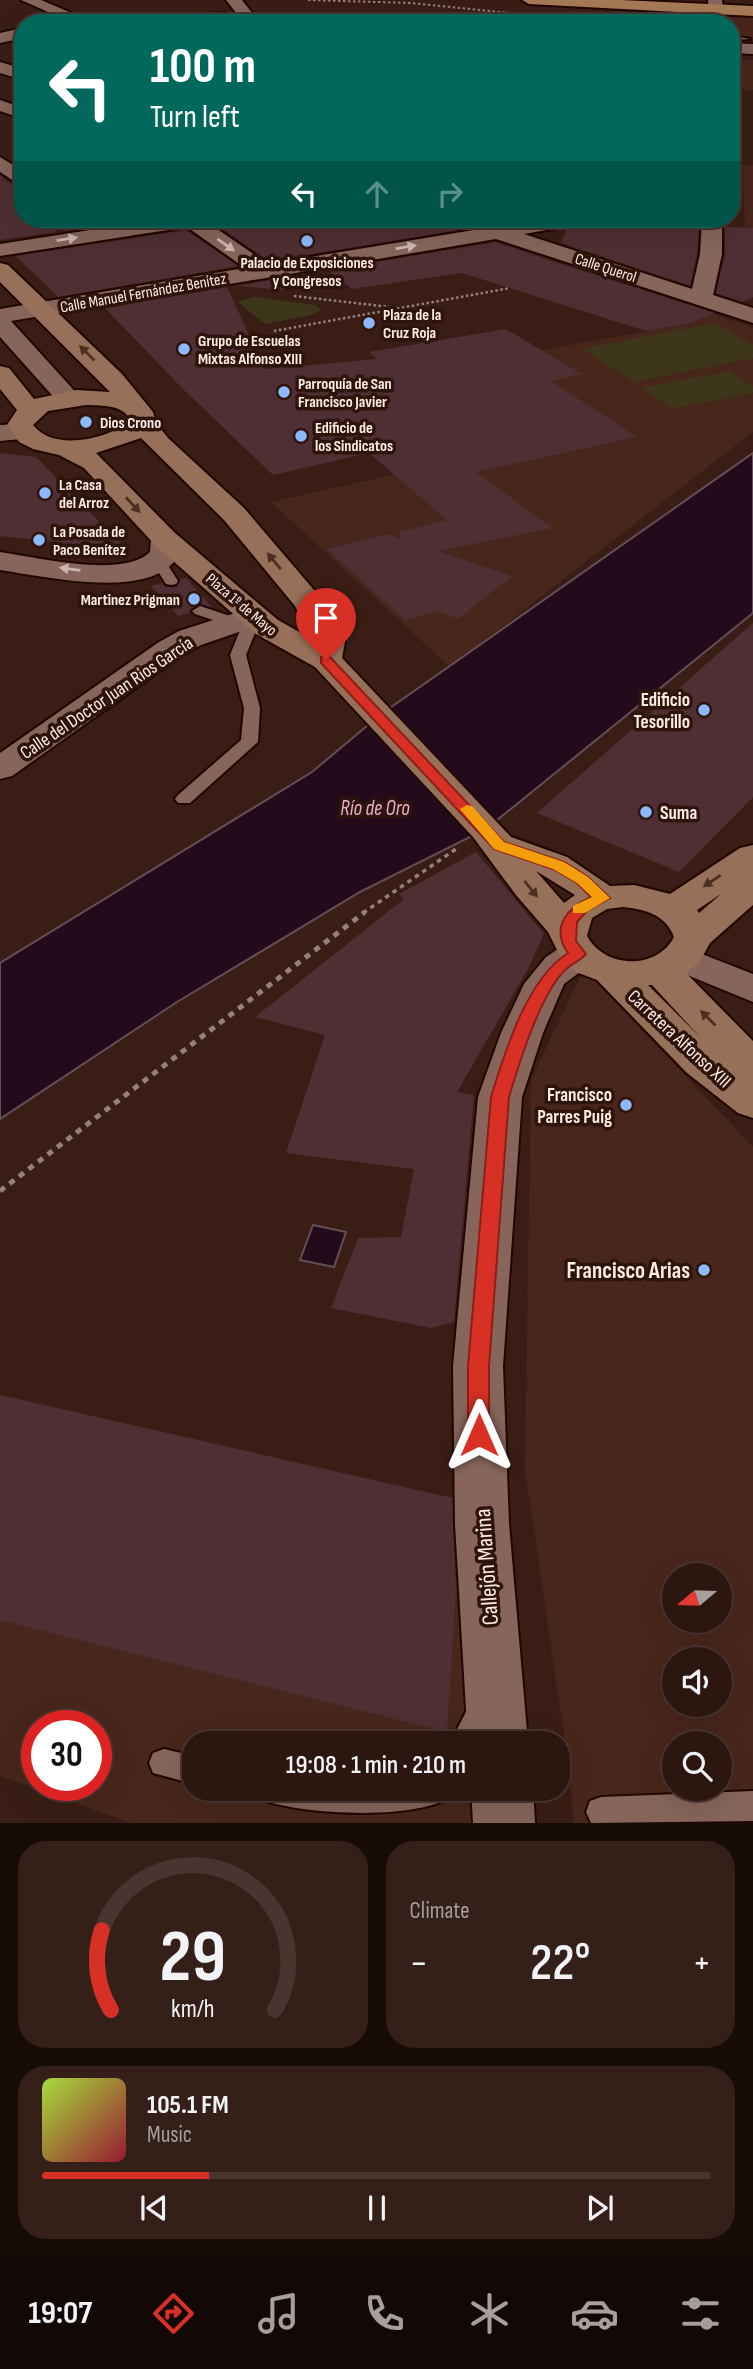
<!DOCTYPE html>
<meta charset="utf-8">
<style>
:root{--surface:#2c1610;--page:#341f19;--text:#f1f3f6;--muted:#a69f9f;--line:#483530;--accent:#d93025}
body{margin:0;font-family:"Sofia Sans Condensed",sans-serif;background:var(--page);color:var(--text);height:100vh;display:flex;flex-direction:column;font-size:26px;white-space:nowrap}
*{box-sizing:border-box;margin:0}
p{font-size:23px;color:var(--muted)}
.icon{flex:none;width:38px;height:38px;fill:none;stroke:currentColor;stroke-width:2;stroke-linecap:round;stroke-linejoin:round}
.map{position:relative;height:1823px;overflow:hidden}
.drawer{display:flex;flex-direction:column;gap:18px;padding:18px;background:#180c09;flex:1}
.drawer>*{flex:none}
.guide{position:absolute;left:14px;top:14px;width:726px;height:214px;border-radius:28px;box-shadow:0 7px 28px #0002,0 0 0 2px var(--line);background:#00695c;color:#fff;overflow:hidden}
.needle{width:46px;rotate:251deg}
.tools{position:absolute;left:662px;top:1563px;display:grid;gap:14px}
.tools a{display:grid;place-items:center;width:70px;height:70px;border-radius:50%;background:var(--surface);box-shadow:0 7px 28px #0002,0 0 0 2px var(--line);font-size:35px}
.speed{position:absolute;left:21px;top:1710px;display:flex;gap:14px;font-size:35px;font-weight:700;text-align:center}
.speed>*{display:grid;place-content:center;width:91px;height:91px;border-radius:50%;background:var(--surface);box-shadow:0 7px 28px #0002,0 0 0 2px var(--line);line-height:1}
.speed .limit{border:10px solid #d22;background:#fff;color:#111}
.pin{position:absolute;display:grid;place-items:center;width:60px;height:60px;color:#fff;margin:-72px -30px;border-radius:50% 50% 50% 0;rotate:-45deg;box-shadow:0 0 7px #0007}
.pin .icon{rotate:45deg}
.me{position:absolute;width:77px;margin:-38px;rotate:0deg;stroke-linejoin:round;filter:drop-shadow(0 0 5px #0008)}
.turn{display:flex;align-items:center;gap:24px;height:147px;padding:0 21px;font-size:32px}
.turn .icon{width:91px;height:91px;stroke-width:2.5}
.turn b{display:block;font-size:49px;line-height:60px}
.lanes{display:flex;align-items:center;height:66px;padding:0 21px;background:#0003;justify-content:center;gap:35px;direction:ltr}
.lanes .off{opacity:.35}
.big{font-size:52px;font-weight:600;line-height:1.1}
.drawer .tile{flex:1;display:flex;flex-direction:column;justify-content:center;gap:10px;min-width:0;padding:0 24px;border-radius:28px;background:var(--page)}
.drawer .dial{align-items:center;gap:0}
.dial svg{height:182px;overflow:visible;fill:none;stroke:var(--line);stroke-width:7;stroke-linecap:round;text-anchor:middle}
.dial text{fill:var(--text);stroke:none}
.song{display:flex;align-items:center;gap:21px}
.cover{width:84px;height:84px;border-radius:10px;background:linear-gradient(135deg,hsl(80 70% 55%),hsl(350 70% 35%))}
.played{height:7px;border-radius:4px;background:linear-gradient(90deg,var(--accent) 25%,var(--line) 25%)}
.keys{display:flex;justify-content:space-around;direction:ltr}
.heat{display:flex;justify-content:space-between;align-items:center;font-size:38px;direction:ltr}
.drawer .tiles{flex:1;display:grid;gap:18px;grid-template-columns:1fr 1fr}
.tile:last-child{grid-column:span 2}
.trip{position:absolute;left:182px;top:1731px;width:388px;height:70px;border-radius:28px;background:var(--surface);box-shadow:0 7px 28px #0002,0 0 0 2px var(--line);font-weight:600;line-height:70px;text-align:center}
.tab-bar{display:flex;height:112px;justify-content:space-around;align-items:center;background:#120906;color:var(--muted)}
.tab-bar .icon{width:49px;height:49px}
.tab-bar .active{color:var(--accent)}
.tab-bar b{font-size:32px;color:var(--text)}
.map>svg:first-child{display:block}
.built{fill:#49261b;fill-rule:evenodd}
.green{fill:#3e361a}
.water{fill:#230b1b;stroke:#644e58;stroke-width:2}
.building{fill:#4f2f34}
.lines{fill:none;stroke-linecap:round;stroke-linejoin:round}
.lane-casing{stroke:#200702;stroke-width:4}
.street-casing{stroke:#200702;stroke-width:4}
.secondary-casing{stroke:#200702;stroke-width:4}
.primary-casing{stroke:#200702;stroke-width:4}
.path-far3{stroke:#978079;stroke-width:2;stroke-dasharray:2.5 2.5;stroke-linecap:butt}
.path-far2{stroke:#978079;stroke-width:2.5;stroke-dasharray:2.5 2.5;stroke-linecap:butt}
.path-far1{stroke:#978079;stroke-width:3.5;stroke-dasharray:4.5 4.5;stroke-linecap:butt}
.path{stroke:#978079;stroke-width:5;stroke-dasharray:6 6;stroke-linecap:butt}
.lane{fill:#87655b;fill-rule:evenodd}
.street{fill:#87655b;fill-rule:evenodd}
.secondary{fill:#977059;fill-rule:evenodd}
.primary{fill:#a67a56;fill-rule:evenodd}
.oneway{fill:#cdb6af}
.oneway2{fill:#4e3022}
.route{fill:#d93025;stroke:#8d1f18;stroke-width:2}
.slow{fill:#f59e0b}
.poi-dot{fill:#8cb9fc;stroke:#2f140b;stroke-width:2.5}
.labels{text-anchor:middle;stroke-width:7;stroke-linejoin:round;paint-order:stroke}
.far-poi-label{font-size:16px;font-weight:bold;fill:#fcece7;stroke:#2f140b;text-anchor:start}
.far-street-label{font-size:16px;fill:#fcece7;stroke:#2f140b}
.street-label{font-size:19px;fill:#fcece7;stroke:#2f140b}
.poi-label{font-size:19px;font-weight:bold;fill:#fcece7;stroke:#2f140b;text-anchor:end}
.water-label{font-size:21px;font-style:italic;fill:#e6aed0;stroke:#2f140b}
.near-poi-label{font-size:23px;font-weight:bold;fill:#fcece7;stroke:#2f140b;text-anchor:end}
.near-street-label{font-size:23px;fill:#fcece7;stroke:#2f140b}
</style>
<div class="map">
<svg width="753" height="1823" viewBox="0 0 753 1823">
<rect width="100%" height="100%" fill="#3a1e15"/>
<!-- built -->
<g class="built">
<path d="M725,11l28,2v24l-21,-1v-13h-6z"/>
<path d="M483,13l85,10h-97z"/>
<path d="M734,60h19v30h-17z"/>
<path d="M742,165h11v95h-6z"/>
<path d="M713,314l40,14v104l-303,235 -179,-165 175,-39 -50,-87 292,-52z"/>
<path d="M580,977l14,3 159,167v676h-179l-5,-54 -44,-300 6,-389zM674,1575h45v45h-45zM674,1659h45v45h-45zM674,1743h45v45h-45z"/>
<path d="M0,1395l462,105 22,243h-290v45l294,1 3,34h-360l-131,-47zM37,1726h59v59h-59z"/>
</g>
<!-- green -->
<g class="green">
<path d="M255,297l60,8 7,5 -11,5 -46,9 -27,-22z"/>
<path d="M715,323l38,22v13l-119,24 -52,-33z"/>
<path d="M729,371l24,16v6l-81,16 -31,-21z"/>
</g>
<!-- water -->
<g class="water">
<path d="M753,453v160l-267,216 -126,63 -183,110 -177,117v-156l312,-191 68,-57z"/>
<path d="M313,1225l33,7 -12,35 -34,-7z"/>
</g>
<!-- building -->
<g class="building">
<path d="M0,175l23,21v23h21l13,13 -57,8z"/>
<path d="M232,219h209l16,5 1,6 -189,31 -57,-39z"/>
<path d="M594,219h93v6l12,1 -2,28 -7,32 -129,-43 6,-14z"/>
<path d="M725,227l28,1v69l-11,5 -26,-9 9,-38z"/>
<path d="M186,230l52,36 -180,31 -42,-41z"/>
<path d="M496,242l56,19 163,52 -27,11 -42,7 -184,-58 -110,16 -24,-19z"/>
<path d="M306,274l-22,16 -47,-4z"/>
<path d="M227,287l38,82 112,-10 -8,-7 137,-23 76,45 -31,7 86,56 -161,35 76,56 -114,23 74,25 -54,43 -20,-8 -33,9 -78,-71 61,-15 13,5 -2,-7 48,-12 -78,-67 -96,22 -92,-88 -76,-79z"/>
<path d="M0,453l36,4 91,93 -127,-14z"/>
<path d="M186,578l27,30 -14,-4 -8,5 -1,4 -12,3 -27,-30 11,-3 3,4h12l3,-8z"/>
<path d="M753,623v174l-74,75 -142,-59z"/>
<path d="M476,852l68,82 -16,35 -71,123 17,3 -20,227 -23,6 -100,-20 27,-70 43,-1 13,-68 -128,-16 39,-118 -70,-18 149,-118 -5,-5z"/>
<path d="M0,1395l452,103 4,92 -9,142 -447,-112z"/>
</g>
<g class="lines">
<defs>
<g id="lane">
<path d="M225,13l13,10h-9l-6,-6 -148,4z"/>
<path d="M732,36l18,3 -18,1z"/>
<path d="M159,558l5,1 14,22 -2,3 -5,1 -5,-1 -14,-22z"/>
<path d="M200,606l39,13 3,3 -8,5 -39,-13 -3,-3z"/>
<path d="M254,611l8,5 -16,39 14,53 -2,34 -68,61h-12l-3,-4 3,-4 63,-55 3,-32 -14,-53 16,-39z"/>
<path d="M480,1702l11,4 4,10 -14,27h-31l19,-37z"/>
<path d="M164,1749l30,7v28l-41,-11 -4,-10 4,-10z"/>
<path d="M252,1788l138,4 71,-4c-24,35 -161,28 -205,10z"/>
<path d="M753,1791v30l-162,2 -5,-11 4,-11 11,-4z"/>
</g>
<g id="street">
<path d="M21,0h20l54,23h-22z"/>
<path d="M226,0h16l18,23h-16z"/>
<path d="M708,0h14l3,23h-16z"/>
<path d="M23,28v10l-23,5v-10z"/>
<path d="M732,43l21,1v10l-21,-1z"/>
<path d="M0,62l23,7v11l-23,-7z"/>
<path d="M0,100l23,8v11l-23,-8z"/>
<path d="M0,157l23,14v16l-23,-15z"/>
<path d="M161,219h48l-2,3 61,42 272,-45h45l-10,6 -51,9 168,55 8,-35 2,-35h20v35l-9,41 40,13v15l-257,-84 -485,82 70,77 -4,5h-18l-59,-66v-28l245,-41 -58,-41 -187,29v-12z"/>
<path d="M23,424l9,2 4,6 -4,6 -32,3v-16z"/>
<path d="M165,530l10,3c5,7 7,17 2,25 -29,43 -134,18 -177,12v-18c36,5 123,27 150,0l1,-13 4,-6z"/>
<path d="M254,607l11,2 4,7 -4,7 -64,22 -20,11 -169,120 -12,3v-26l159,-111 20,-11z"/>
<path d="M578,942l14,3 6,9 -6,9 -28,21 -21,49 -21,64 -19,269 6,158 19,219h-60l-13,-219 -2,-158 25,-269 23,-64 23,-49 22,-27 18,-12z"/>
<path d="M684,947l69,27v28l-83,-34 -6,-9 6,-9z"/>
<path d="M471,1788h62l2,35h-62z"/>
</g>
<path id="secondary" d="M0,263l8,2 114,109 31,38 3,11 12,15 76,70 76,89 25,45 -3,16 169,179 56,20 43,29 24,-1 36,9 70,-46 13,-3v60l-43,38 -11,20 -13,10 67,68v77l-15,-5 -51,-40 -90,-93 -21,-8 -14,-12 -14,-28 -32,-37 -43,-58 -158,-170 -59,-33 -101,-89 -71,-77 -25,-13 -26,-6 -14,-7 -12,-17 10,-15 -17,-21v-23l9,2 25,31 43,-9 33,2 -110,-110zM86,405c17,1 37,-1 45,16 -24,18 -77,31 -98,4l15,-14zM141,438l83,82 71,86 17,33 -34,-19 -103,-87 -79,-80zM536,871l39,24 -11,8zM721,894l-1,1 -21,18 -2,-3zM623,907c22,2 43,8 51,30 -17,33 -69,32 -87,-1l5,-18 15,-9zM648,985h4l49,53z"/>
<path id="primary" d="M522,0h98l133,6v10l-224,-12z"/>
</defs>
<!-- lane casing -->
<use href="#lane" class="lane-casing"/>
<!-- street casing -->
<use href="#street" class="street-casing"/>
<!-- secondary casing -->
<use href="#secondary" class="secondary-casing"/>
<!-- primary casing -->
<use href="#primary" class="primary-casing"/>
<!-- path-far3 -->
<path class="path-far3" d="M308,0l103,3 98,10"/>
<!-- path-far2 -->
<g class="path-far2">
<path d="M294,296l96,11"/>
<path d="M274,331l236,-43"/>
</g>
<!-- path-far1 -->
<path class="path-far1" d="M363,913l93,-64"/>
<!-- path -->
<path class="path" d="M0,1191l365,-279"/>
<!-- lane -->
<use href="#lane" class="lane"/>
<!-- street -->
<use href="#street" class="street"/>
<!-- secondary -->
<use href="#secondary" class="secondary"/>
<!-- primary -->
<use href="#primary" class="primary"/>
</g>
<!-- one-way arrows -->
<defs><path id="oneway-solid" d="M-6-.8H1V-3.2L6.5 0L1 3.2V.8H-6Z" transform="scale(1.75)"/></defs>
<g class="oneway">
<use href="#oneway-solid" transform="translate(67 239) rotate(-9)"/>
<use href="#oneway-solid" transform="translate(226 245) rotate(35)"/>
<use href="#oneway-solid" transform="translate(406 247) rotate(-10)"/>
<use href="#oneway-solid" transform="translate(70 569) rotate(-173)"/>
</g>
<g class="oneway2">
<use href="#oneway-solid" transform="translate(87 353) rotate(-135)"/>
<use href="#oneway-solid" transform="translate(133 505) rotate(47)"/>
<use href="#oneway-solid" transform="translate(274 561) rotate(-130)"/>
<use href="#oneway-solid" transform="translate(712 881) rotate(146)"/>
<use href="#oneway-solid" transform="translate(531 889) rotate(51)"/>
<use href="#oneway-solid" transform="translate(708 1018) rotate(-135)"/>
</g>
<!-- route -->
<path class="route" d="M321,657h9l174,185 60,20 24,15 22,21 -23,13 -10,11 -1,19 10,13c-6,7 -15,10 -22,17 -24,25 -45,92 -55,126l-20,269v69l-3,6 -7,3 -8,-3 -3,-6v-69l23,-269c14,-46 36,-118 77,-144 -18,-26 -1,-45 23,-56l-14,-14 -24,-14 -59,-20 -173,-186z"/>
<!-- slow -->
<path class="slow" d="M467,805l5,1 32,36 60,20 24,15 22,21 -25,15h-12v-7l19,-9 -15,-14 -24,-14 -59,-20 -34,-40z"/>
<!-- markers -->
<g class="poi-dot">
<circle cx="307" cy="241" r="7"/>
<circle cx="369" cy="323" r="7"/>
<circle cx="184" cy="349" r="7"/>
<circle cx="284" cy="392" r="7"/>
<circle cx="86" cy="422" r="7"/>
<circle cx="301" cy="436" r="7"/>
<circle cx="45" cy="493" r="7"/>
<circle cx="39" cy="540" r="7"/>
<circle cx="194" cy="599" r="7"/>
<circle cx="704" cy="710" r="7"/>
<circle cx="646" cy="812" r="7"/>
<circle cx="626" cy="1105" r="7"/>
<circle cx="704" cy="1270" r="7"/>
</g>
<g class="labels">
<!-- far-poi labels -->
<g class="far-poi-label">
<text x="307" y="268" text-anchor="middle">Palacio de Exposiciones<tspan x="307" dy="18">y Congresos</tspan></text>
<text x="383" y="320">Plaza de la<tspan x="383" dy="18">Cruz Roja</tspan></text>
<text x="198" y="346">Grupo de Escuelas<tspan x="198" dy="18">Mixtas Alfonso XIII</tspan></text>
<text x="298" y="389">Parroquía de San<tspan x="298" dy="18">Francisco Javier</tspan></text>
<text x="100" y="428">Dios Crono</text>
<text x="315" y="433">Edificio de<tspan x="315" dy="18">los Sindicatos</tspan></text>
<text x="59" y="490">La Casa<tspan x="59" dy="18">del Arroz</tspan></text>
<text x="53" y="537">La Posada de<tspan x="53" dy="18">Paco Benítez</tspan></text>
<text x="180" y="605" text-anchor="end">Martinez Prigman</text>
</g>
<!-- far-street labels -->
<g class="far-street-label">
<text transform="translate(606 267) rotate(18)" y="6">Calle Querol</text>
<text transform="translate(143 292) rotate(-10)" y="6">Calle Manuel Fernández Benítez</text>
<text transform="translate(242 604) rotate(40)" y="6">Plaza 1º de Mayo</text>
</g>
<!-- street labels -->
<g class="street-label">
<text transform="translate(106 697) rotate(-34)" y="7">Calle del Doctor Juan Rios García</text>
<text transform="translate(680 1038) rotate(43)" y="7">Carretera Alfonso XIII</text>
</g>
<!-- poi labels -->
<g class="poi-label">
<text x="690" y="706">Edificio<tspan x="690" dy="22">Tesorillo</tspan></text>
<text x="660" y="819" text-anchor="start">Suma</text>
<text x="612" y="1101">Francisco<tspan x="612" dy="22">Parres Puig</tspan></text>
</g>
<!-- water labels -->
<g class="water-label">
<text x="375" y="815">Río de Oro</text>
</g>
<!-- near-poi labels -->
<g class="near-poi-label">
<text x="690" y="1278">Francisco Arias</text>
</g>
<!-- near-street labels -->
<g class="near-street-label">
<text transform="translate(486 1567) rotate(-94)" y="8">Callejón Marina</text>
</g>
</g>
</svg>
<div class="tools">
<a><svg class="needle" viewBox="-14 -14 28 28"><path d="M0-13l5 13h-10z" fill="#e53935"/><path d="M0 13l5-13h-10z" fill="#a69f9f"/></svg></a>
<a><svg class="icon" aria-label="sound" viewBox="0 0 24 24"><path d="M4 9h4l5-4v14l-5-4H4zM17 9q2 3 0 6"/></svg></a>
<a><svg class="icon" aria-label="search" viewBox="0 0 24 24"><circle cx="10" cy="10" r="6"/><path d="M15 15l6 6"/></svg></a>
</div>
<div class="speed"><div class="limit">30</div></div>
<div class="pin" style="left:326px;top:660px;background:#d93025"><svg class="icon" aria-label="arrive" viewBox="0 0 24 24"><path d="M6 21V4h12l-3 4 3 4H6"/></svg></div>
<svg class="me" style="left:479px;top:1435px" viewBox="-20 -20 40 40"><path d="M0-17L14 15 0 8-14 15z" fill="#d93025" stroke="#fff" stroke-width="4"/></svg>
<div class="trip">19:08 · 1 min · 210 m</div>
<div class="guide">
<div class="turn"><svg class="icon" aria-label="left" viewBox="0 0 24 24"><path d="M17 20v-9H6M10 6l-5 5 5 5"/></svg><div><b>100 m</b>Turn left</div></div>
<div class="lanes"><svg class="icon" aria-label="left" viewBox="0 0 24 24"><path d="M17 20v-9H6M10 6l-5 5 5 5"/></svg><svg class="icon off" aria-label="ahead" viewBox="0 0 24 24"><path d="M12 20V5M6 11l6-6 6 6"/></svg><svg class="icon off" aria-label="right" viewBox="0 0 24 24"><path d="M7 20v-9h11M14 6l5 5-5 5"/></svg></div>
</div>
</div>
<section class="drawer">
<div class="tiles">
<div class="tile dial"><svg viewBox="0 0 100 80">
<path d="M14 69A42 42 0 1 1 86 69"/>
<path d="M14 69A42 42 0 0 1 10 34" stroke="#d93025"/>
<text x="50" y="56" font-size="32" font-weight="700">29</text>
<text x="50" y="72" font-size="11">km/h</text>
</svg></div>
<div class="tile"><p>Climate</p>
<div class="heat"><a>−</a><b class="big">22°</b><a>+</a></div>
</div>
<div class="tile">
<div class="song"><i class="cover"></i><div><b>105.1 FM</b><p>Music</p></div></div>
<div class="played"></div>
<div class="keys"><svg class="icon" aria-label="previous" viewBox="0 0 24 24"><path d="M18 5L8 12l10 7zM5 5v14"/></svg><svg class="icon" aria-label="pause" viewBox="0 0 24 24"><path d="M8 5v14M16 5v14"/></svg><svg class="icon" aria-label="next" viewBox="0 0 24 24"><path d="M6 5l10 7-10 7zM19 5v14"/></svg></div>
</div>
</div>
</section>
<nav class="tab-bar">
<b>19:07</b>
<svg class="icon active" aria-label="directions" viewBox="0 0 24 24"><path d="M12 3l9 9-9 9-9-9zM9 14v-3h6M13 9l2 2-2 2"/></svg>
<svg class="icon" aria-label="music" viewBox="0 0 24 24"><path d="M9 18V5l10-2v13"/><circle cx="6" cy="18" r="3"/><circle cx="16" cy="16" r="3"/></svg>
<svg class="icon" aria-label="phone" viewBox="0 0 24 24"><path d="M5 4h4l2 5-3 2q2 4 5 5l2-3 5 2v4C11 20 4 13 5 4z"/></svg>
<svg class="icon" aria-label="climate" viewBox="0 0 24 24"><path d="M12 3v18M4 7l16 10M4 17L20 7"/></svg>
<svg class="icon" aria-label="car" viewBox="0 0 24 24"><path d="M5 17H2v-5l4-1 3-4h7l3 4 3 1v5h-3M9 17h6M6 11h13"/><circle cx="7" cy="17" r="2"/><circle cx="17" cy="17" r="2"/></svg>
<svg class="icon" aria-label="filters" viewBox="0 0 24 24"><path d="M4 7h16M4 17h16"/><circle cx="9" cy="7" r="2"/><circle cx="15" cy="17" r="2"/></svg>
</nav>
